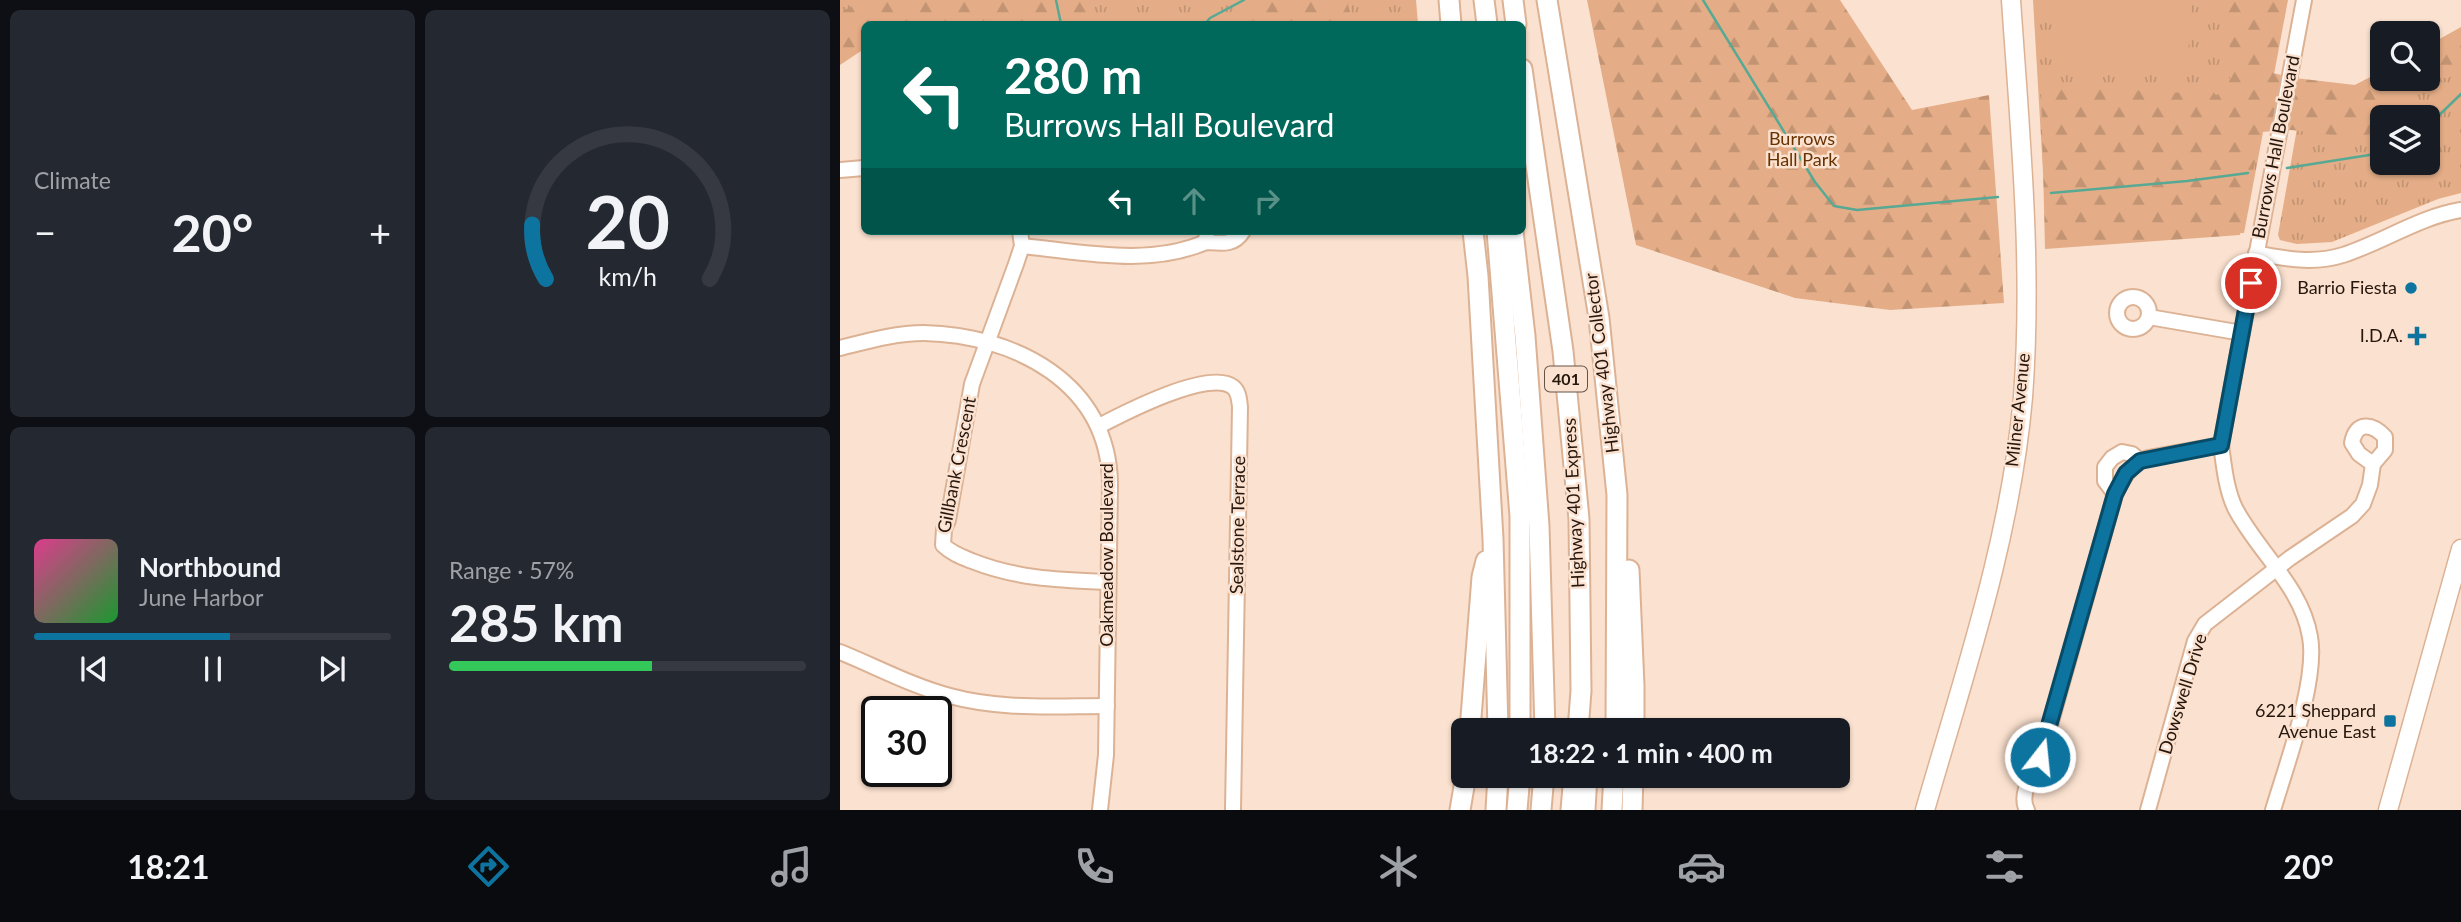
<!DOCTYPE html>
<meta charset="utf-8">
<style>
:root{--surface:#171b24;--page:#242831;--text:#f1f3f6;--muted:#9ea1a6;--line:#363941;--accent:#0d739f}
body{margin:0;font-family:Lato,sans-serif;background:var(--page);color:var(--text);height:100vh;display:flex;flex-direction:column;font-size:26px;white-space:nowrap}
*{box-sizing:border-box;margin:0}
p{font-size:23px;color:var(--muted)}
.icon{flex:none;width:38px;height:38px;fill:none;stroke:currentColor;stroke-width:2;stroke-linecap:round;stroke-linejoin:round}
.map{position:relative;flex:1;overflow:hidden}
.sheet{display:flex;flex-direction:column;gap:10px;padding:10px;background:#0d0f14;width:840px}
.sheet>*{flex:none}
.guide{position:absolute;left:21px;top:21px;width:665px;height:214px;border-radius:10px;box-shadow:0 2px 5px #0004;background:#00695c;color:#fff;overflow:hidden}
.buttons{position:absolute;left:1530px;top:21px;display:grid;gap:14px}
.buttons a{display:grid;place-items:center;width:70px;height:70px;border-radius:10px;background:var(--surface);box-shadow:0 2px 5px #0004;font-size:35px}
.speed{position:absolute;left:21px;top:696px;display:flex;gap:14px;font-size:35px;font-weight:700;text-align:center}
.speed>*{display:grid;place-content:center;width:91px;height:91px;border-radius:50%;background:var(--surface);box-shadow:0 2px 5px #0004;line-height:1}
.speed .limit{border:4px solid #111;border-radius:10px;background:#fff;color:#111}
.pin{position:absolute;display:grid;place-items:center;width:60px;height:60px;color:#fff;margin:-30px;border:4px solid #fff;border-radius:50%;box-shadow:0 2px 7px #0007}
.me{position:absolute;width:77px;margin:-38px;rotate:16deg;stroke-linejoin:round;filter:drop-shadow(0 0 5px #0008)}
.turn{display:flex;align-items:center;gap:24px;height:147px;padding:0 28px;font-size:32px}
.turn .icon{width:91px;height:91px;stroke-width:2.5}
.turn b{display:block;font-size:49px;line-height:60px}
.lanes{display:flex;align-items:center;height:66px;padding:0 28px;background:#0003;justify-content:center;gap:35px;direction:ltr}
.lanes .off{opacity:.35}
.big{font-size:52px;font-weight:700;line-height:1.1}
.sheet .card{flex:1;display:flex;flex-direction:column;justify-content:center;gap:10px;min-width:0;padding:0 24px;border-radius:10px;background:var(--page)}
.sheet .dial{align-items:center;gap:0}
.dial svg{height:182px;overflow:visible;fill:none;stroke:var(--line);stroke-width:7;stroke-linecap:round;text-anchor:middle}
.dial text{fill:var(--text);stroke:none}
.song{display:flex;align-items:center;gap:21px}
.cover{width:84px;height:84px;border-radius:10px;background:linear-gradient(135deg,hsl(330 70% 55%),hsl(130 70% 35%))}
.played{height:7px;border-radius:4px;background:linear-gradient(90deg,var(--accent) 55%,var(--line) 55%)}
.keys{display:flex;justify-content:space-around;direction:ltr}
.heat{display:flex;justify-content:space-between;align-items:center;font-size:38px;direction:ltr}
.charge{height:10px;border-radius:5px;background:linear-gradient(90deg,#34c759 57%,var(--line) 0)}
.sheet .tiles{flex:1;display:grid;gap:10px;grid-template-columns:repeat(2,1fr)}
.trip{position:absolute;left:611px;top:718px;width:399px;height:70px;border-radius:10px;background:var(--surface);box-shadow:0 2px 5px #0004;font-weight:700;line-height:70px;text-align:center}
.tabs{display:flex;height:112px;justify-content:space-around;align-items:center;background:#090b0e;color:var(--muted)}
.tabs .icon{width:49px;height:49px}
.tabs .selected{color:var(--accent)}
.tabs b{font-size:32px;color:var(--text)}
main{display:flex;flex:1;min-height:0}
.map>svg:first-child{display:block}
.grass{fill:url(#grass-tufts);fill-rule:evenodd}
.forest{fill:url(#forest-firs)}
.pitch{fill:#e4ad87}
.lines{fill:none;stroke-linecap:round;stroke-linejoin:round}
.stream{stroke:#57a994;stroke-width:2.5}
.minor-casing{stroke:#dcb295;stroke-width:18}
.major-casing{stroke:#dcb295;stroke-width:21}
.highway-casing{stroke:#dcb295;stroke-width:23}
.minor{stroke:#fff;stroke-width:14}
.major{stroke:#fff;stroke-width:18}
.highway{stroke:#fff;stroke-width:19}
.route-casing{stroke:#084b67;stroke-width:18}
.route{stroke:#0d739f;stroke-width:12}
.poi-dot{fill:#0d739f;stroke:#fbe1cf;stroke-width:2.5}
.labels{text-anchor:middle;stroke-width:5;stroke-linejoin:round;paint-order:stroke}
.shield{fill:#fbe1cf;stroke:#665346;stroke-width:2}
.shield-label{font-size:16px;font-weight:bold;fill:#26160c}
.park-label{font-size:18px;fill:#673201;stroke:#fbe1cf}
.street-label{font-size:18px;fill:#26160c;stroke:#fbe1cf}
.poi-label{font-size:18px;fill:#26160c;stroke:#fbe1cf;text-anchor:end}
</style>
<main>
<section class="sheet">
<div class="tiles">
<div class="card"><p>Climate</p>
<div class="heat"><a>−</a><b class="big">20°</b><a>+</a></div>
</div>
<div class="card dial"><svg viewBox="0 0 100 80">
<path d="M14 69A42 42 0 1 1 86 69"/>
<path d="M14 69A42 42 0 0 1 8 45" stroke="#0d739f"/>
<text x="50" y="56" font-size="32" font-weight="700">20</text>
<text x="50" y="72" font-size="11">km/h</text>
</svg></div>
<div class="card">
<div class="song"><i class="cover"></i><div><b>Northbound</b><p>June Harbor</p></div></div>
<div class="played"></div>
<div class="keys"><svg class="icon" aria-label="previous" viewBox="0 0 24 24"><path d="M18 5L8 12l10 7zM5 5v14"/></svg><svg class="icon" aria-label="pause" viewBox="0 0 24 24"><path d="M8 5v14M16 5v14"/></svg><svg class="icon" aria-label="next" viewBox="0 0 24 24"><path d="M6 5l10 7-10 7zM19 5v14"/></svg></div>
</div>
<div class="card"><p>Range · 57%</p><b class="big">285 km</b><div class="charge"></div></div>
</div>
</section>
<div class="map">
<svg width="1621" height="810" viewBox="0 0 1621 810">
<defs>
<pattern id="grass-tufts" width="24" height="20" patternUnits="userSpaceOnUse" patternTransform="scale(1.75)"><rect width="24" height="20" fill="#e4ad87"/><path d="M3 7l-1-3M5 7V3M7 7l1-3M15 17l-1-3M17 17v-4M19 17l1-3" fill="none" stroke="#c39473"/></pattern>
<pattern id="forest-firs" width="22" height="20" patternUnits="userSpaceOnUse" patternTransform="scale(1.75)"><rect width="22" height="20" fill="#e4ad87"/><path d="M5 1l3.5 6h-7zM16 11l3.5 6h-7z" fill="#c39473"/></pattern>
</defs>
<rect width="100%" height="100%" fill="#fbe1cf"/>
<!-- grass -->
<g class="grass">
<path d="M0,0h576l2,24h-554v25l-24,16z"/>
<path d="M1193,0h255l-44,233 -144,-2 -55,-25z"/>
<path d="M1621,27v166l-23,6 -106,43 -35,2 -17,-4 -2,-5 23,-129 54,-21 27,-14v8h45v-33zM1542,117h45v46h-45z"/>
</g>
<!-- forest -->
<g class="forest">
<path d="M21,0h219l16,24h-149l-18,-10 -21,10h-44v22l-24,18v-54l7,-1z"/>
<path d="M420,0h89c-3,7 3,16 2,24h-129z"/>
<path d="M747,0h253l72,110 77,-15 15,208 -114,7 -95,-12 -159,-53z"/>
<path d="M1376,0h71l-14,73 22,5 60,7 27,-13v7h42l-16,11 -43,49 -74,-9 -30,2 -21,103 -195,14 -4,-164 182,10c18,-31 3,-64 -7,-95z"/>
<path d="M1621,31v43l-15,4 -19,-2v-28z"/>
</g>
<!-- pitch -->
<path class="pitch" d="M1221,0h131l-5,67 -6,7 -121,-5z"/>
<g class="lines">
<!-- stream -->
<g class="stream">
<path d="M216,0l5,24"/>
<path d="M863,0l112,182 19,24 23,4 141,-13"/>
<path d="M365,24l5,-6 34,-18"/>
<path d="M1587,127l34,-33"/>
<path d="M1447,168l95,-15"/>
<path d="M1211,193l136,-12 61,-8"/>
</g>
<defs>
<g id="minor">
<path d="M0,170l24,-2"/>
<path d="M180,231l2,15 -6,18 -44,120 -24,136 -4,9 -1,16c8,8 19,12 29,16 45,18 89,19 136,21"/>
<path d="M367,231l-1,11c15,1 28,4 37,-11"/>
<path d="M182,246c61,6 126,21 184,-4"/>
<path d="M1416,253c29,6 58,11 87,2 40,-13 76,-38 118,-45"/>
<circle cx="1293" cy="313" r="16"/>
<path d="M1309,317l93,16"/>
<path d="M0,348c28,-7 55,-15 84,-15 91,2 185,50 186,151l-4,271 -6,55"/>
<path d="M259,426c23,-12 111,-58 134,-39 6,5 6,12 7,20l-7,403"/>
<path d="M1275,494l-10,-13v-14l7,-9 10,-6 10,2 8,7"/>
<path d="M0,652c37,15 72,34 110,44 51,14 105,10 157,10"/>
<path d="M1187,810c-9,-16 7,-38 14,-53l74,-263c8,-16 15,-30 33,-36l73,-13"/>
<path d="M1308,810l47,-169 10,-17 85,-66 62,-42 11,-12 7,-19 3,-21 12,-14v-13c-12,-13 -29,-17 -33,6l7,11 14,10"/>
<path d="M1433,810c13,-44 45,-130 37,-173 -8,-50 -52,-85 -75,-129 -9,-19 -11,-42 -14,-63l83,-445"/>
</g>
<g id="major">
<path d="M1085,810c39,-135 86,-272 98,-413 10,-132 -3,-265 -12,-397"/>
<path d="M1548,810l73,-261"/>
</g>
<g id="highway">
<path d="M609,0l2,24"/>
<path d="M644,0l3,24"/>
<path d="M673,0l3,24"/>
<path d="M707,0l52,318 18,177 -1,235"/>
<path d="M682,69l41,282 16,168 2,172 -3,39"/>
<path d="M633,231l5,45 15,263 5,191"/>
<path d="M657,231l23,285v214"/>
<path d="M673,231l12,105 14,190 6,204"/>
<path d="M789,570l5,116v44"/>
<path d="M630,730l12,-153 4,-16"/>
<path d="M620,810l6,-35"/>
<path d="M656,810l2,-35"/>
<path d="M677,810l3,-35"/>
<path d="M701,810l3,-35"/>
<path d="M731,810l3,-35"/>
<path d="M745,810l2,-35"/>
<path d="M772,810l2,-35"/>
<path d="M792,810l1,-35"/>
</g>
</defs>
<!-- minor casing -->
<use href="#minor" class="minor-casing"/>
<!-- major casing -->
<use href="#major" class="major-casing"/>
<!-- highway casing -->
<use href="#highway" class="highway-casing"/>
<!-- minor -->
<use href="#minor" class="minor"/>
<!-- major -->
<use href="#major" class="major"/>
<!-- highway -->
<use href="#highway" class="highway"/>
</g>
<g class="lines">
<defs>
<path id="route" d="M1200,757l75,-263 11,-21 14,-12 81,-16 30,-162"/>
</defs>
<!-- route casing -->
<use href="#route" class="route-casing"/>
<!-- route -->
<use href="#route" class="route"/>
</g>
<!-- markers -->
<g class="poi-dot">
<circle cx="1571" cy="288" r="7"/>
<path d="M1573.5 325.5h7v7h7v7h-7v7h-7v-7h-7v-7h7z"/>
<rect x="1543" y="714" width="14" height="14" rx="3.5"/>
</g>
<g class="labels">
<!-- shield labels -->
<rect class="shield" x="705" y="366.5" width="42" height="25" rx="5"/>
<g class="shield-label">
<text x="726" y="385">401</text>
</g>
<!-- park labels -->
<g class="park-label">
<text x="962" y="145">Burrows<tspan x="962" dy="21">Hall Park</tspan></text>
</g>
<!-- street labels -->
<g class="street-label">
<text transform="translate(1436 147) rotate(-79)" y="6">Burrows Hall Boulevard</text>
<text transform="translate(762 363) rotate(-97)" y="6">Highway 401 Collector</text>
<text transform="translate(1178 410) rotate(-84)" y="6">Milner Avenue</text>
<text transform="translate(117 465) rotate(-79)" y="6">Gillbank Crescent</text>
<text transform="translate(734 503) rotate(-93)" y="6">Highway 401 Express</text>
<text transform="translate(398 525) rotate(-89)" y="6">Sealstone Terrace</text>
<text transform="translate(267 555) rotate(-90)" y="6">Oakmeadow Boulevard</text>
<text transform="translate(1343 694) rotate(-73)" y="6">Dowswell Drive</text>
</g>
<!-- poi labels -->
<g class="poi-label">
<text x="1557" y="294">Barrio Fiesta</text>
<text x="1563" y="342">I.D.A.</text>
<text x="1536" y="717">6221 Sheppard<tspan x="1536" dy="21">Avenue East</tspan></text>
</g>
</g>
</svg>
<div class="buttons">
<a><svg class="icon" aria-label="search" viewBox="0 0 24 24"><circle cx="10" cy="10" r="6"/><path d="M15 15l6 6"/></svg></a>
<a><svg class="icon" aria-label="layers" viewBox="0 0 24 24"><path d="M12 4l9 5-9 5-9-5zM3 14l9 5 9-5"/></svg></a>
</div>
<div class="speed"><div class="limit">30</div></div>
<div class="pin" style="left:1411px;top:283px;background:#d93025"><svg class="icon" aria-label="arrive" viewBox="0 0 24 24"><path d="M6 21V4h12l-3 4 3 4H6"/></svg></div>
<svg class="me" style="left:1200px;top:757px" viewBox="-20 -20 40 40"><circle r="17" fill="#0d739f" stroke="#fff" stroke-width="3"/><path d="M0-11L8 9 0 5-8 9z" fill="#fff"/></svg>
<div class="trip">18:22 · 1 min · 400 m</div>
<div class="guide">
<div class="turn"><svg class="icon" aria-label="left" viewBox="0 0 24 24"><path d="M17 20v-9H6M10 6l-5 5 5 5"/></svg><div><b>280 m</b>Burrows Hall Boulevard</div></div>
<div class="lanes"><svg class="icon" aria-label="left" viewBox="0 0 24 24"><path d="M17 20v-9H6M10 6l-5 5 5 5"/></svg><svg class="icon off" aria-label="ahead" viewBox="0 0 24 24"><path d="M12 20V5M6 11l6-6 6 6"/></svg><svg class="icon off" aria-label="right" viewBox="0 0 24 24"><path d="M7 20v-9h11M14 6l5 5-5 5"/></svg></div>
</div>
</div>
</main>
<nav class="tabs">
<b>18:21</b>
<svg class="icon selected" aria-label="directions" viewBox="0 0 24 24"><path d="M12 3l9 9-9 9-9-9zM9 14v-3h6M13 9l2 2-2 2"/></svg>
<svg class="icon" aria-label="music" viewBox="0 0 24 24"><path d="M9 18V5l10-2v13"/><circle cx="6" cy="18" r="3"/><circle cx="16" cy="16" r="3"/></svg>
<svg class="icon" aria-label="phone" viewBox="0 0 24 24"><path d="M5 4h4l2 5-3 2q2 4 5 5l2-3 5 2v4C11 20 4 13 5 4z"/></svg>
<svg class="icon" aria-label="climate" viewBox="0 0 24 24"><path d="M12 3v18M4 7l16 10M4 17L20 7"/></svg>
<svg class="icon" aria-label="car" viewBox="0 0 24 24"><path d="M5 17H2v-5l4-1 3-4h7l3 4 3 1v5h-3M9 17h6M6 11h13"/><circle cx="7" cy="17" r="2"/><circle cx="17" cy="17" r="2"/></svg>
<svg class="icon" aria-label="filters" viewBox="0 0 24 24"><path d="M4 7h16M4 17h16"/><circle cx="9" cy="7" r="2"/><circle cx="15" cy="17" r="2"/></svg>
<b>20°</b>
</nav>
